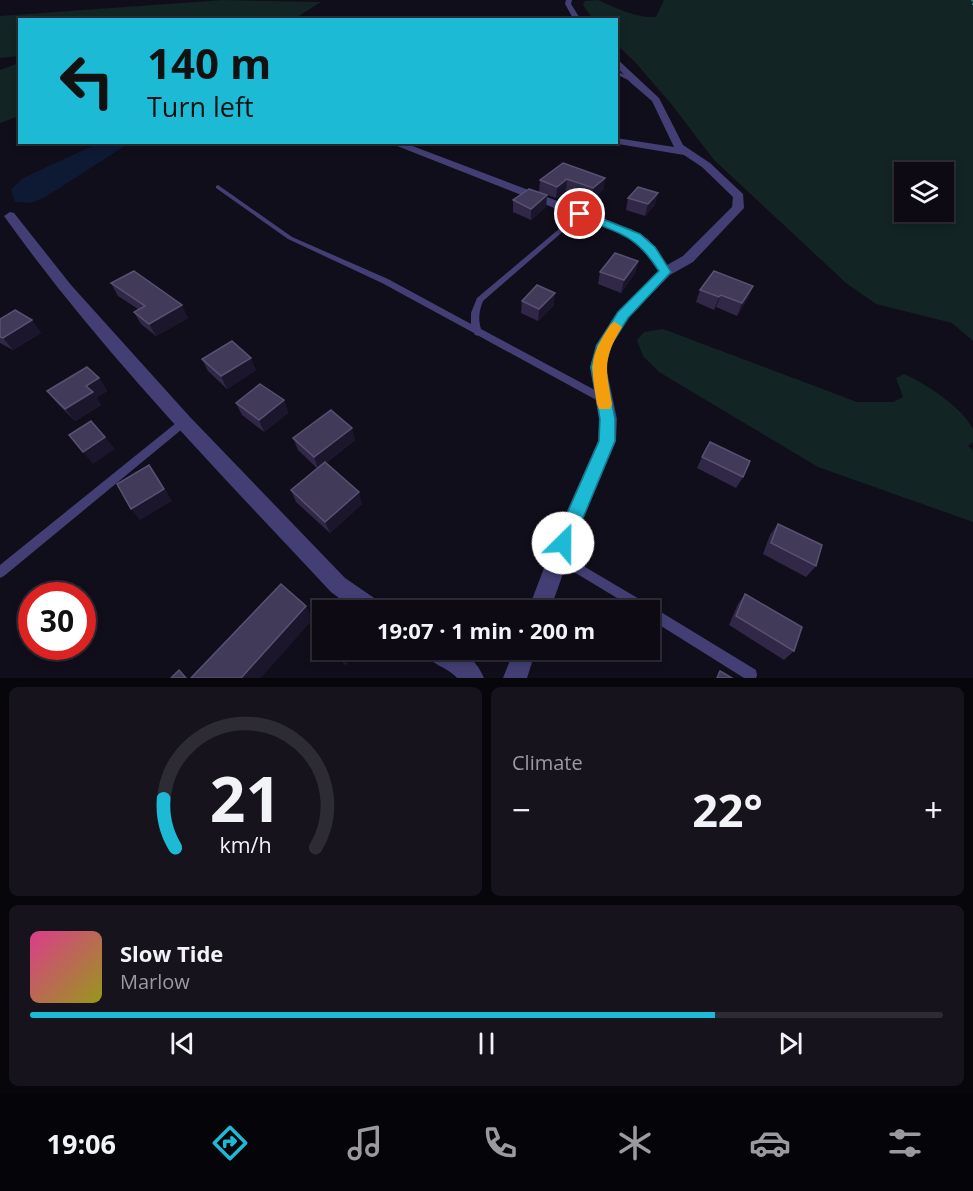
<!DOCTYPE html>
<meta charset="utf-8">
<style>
:root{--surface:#0d0a14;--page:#16131d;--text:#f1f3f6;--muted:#9a9aa0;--line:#2d2b34;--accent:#1dbad5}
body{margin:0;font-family:"Open Sans",sans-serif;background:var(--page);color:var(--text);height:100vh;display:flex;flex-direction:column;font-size:22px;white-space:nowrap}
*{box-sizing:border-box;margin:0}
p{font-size:20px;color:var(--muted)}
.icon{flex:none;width:33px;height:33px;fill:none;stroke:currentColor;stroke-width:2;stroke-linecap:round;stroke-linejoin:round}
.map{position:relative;height:678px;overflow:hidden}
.details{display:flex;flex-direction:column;gap:9px;padding:9px;background:#07060b;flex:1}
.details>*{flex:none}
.guide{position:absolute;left:18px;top:18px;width:600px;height:126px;border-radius:0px;box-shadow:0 3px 9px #0003,0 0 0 2px var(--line);background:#1dbad5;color:#111;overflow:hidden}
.tools{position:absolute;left:894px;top:162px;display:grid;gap:12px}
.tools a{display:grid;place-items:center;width:60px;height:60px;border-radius:0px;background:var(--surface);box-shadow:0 3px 9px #0003,0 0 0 2px var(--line);font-size:30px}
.speed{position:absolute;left:18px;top:582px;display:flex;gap:12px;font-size:30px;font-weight:700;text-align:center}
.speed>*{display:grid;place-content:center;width:78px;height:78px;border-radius:50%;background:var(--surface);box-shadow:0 3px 9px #0003,0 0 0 2px var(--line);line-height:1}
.speed .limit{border:9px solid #d22;background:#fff;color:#111}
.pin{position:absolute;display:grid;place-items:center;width:51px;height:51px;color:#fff;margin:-26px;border:3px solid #fff;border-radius:50%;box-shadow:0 2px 6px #0007}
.me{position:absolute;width:66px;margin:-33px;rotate:23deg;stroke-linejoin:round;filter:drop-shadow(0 0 4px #0008)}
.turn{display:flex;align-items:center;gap:21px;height:126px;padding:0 30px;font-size:27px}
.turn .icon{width:78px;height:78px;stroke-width:2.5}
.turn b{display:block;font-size:42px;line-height:51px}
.big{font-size:45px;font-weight:700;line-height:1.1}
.details .tile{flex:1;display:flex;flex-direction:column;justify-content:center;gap:9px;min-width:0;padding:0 21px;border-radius:9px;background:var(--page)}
.details .dial{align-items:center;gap:0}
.dial svg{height:156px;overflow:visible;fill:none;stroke:var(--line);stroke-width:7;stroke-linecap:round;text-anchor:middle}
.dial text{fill:var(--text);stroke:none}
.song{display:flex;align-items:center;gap:18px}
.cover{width:72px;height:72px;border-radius:9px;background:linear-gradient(135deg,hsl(330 70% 55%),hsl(60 70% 35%))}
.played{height:6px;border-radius:3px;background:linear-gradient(90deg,var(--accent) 75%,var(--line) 75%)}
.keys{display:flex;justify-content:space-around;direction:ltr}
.heat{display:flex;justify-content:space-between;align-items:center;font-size:33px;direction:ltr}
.details .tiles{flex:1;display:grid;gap:9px;grid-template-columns:1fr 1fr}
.tile:last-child{grid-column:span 2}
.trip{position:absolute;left:312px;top:600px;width:348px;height:60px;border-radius:0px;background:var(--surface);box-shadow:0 3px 9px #0003,0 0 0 2px var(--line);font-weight:700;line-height:60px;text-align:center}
.dock{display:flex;height:96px;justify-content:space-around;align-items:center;background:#050408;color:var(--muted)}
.dock .icon{width:42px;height:42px}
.dock .active{color:var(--accent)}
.dock b{font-size:27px;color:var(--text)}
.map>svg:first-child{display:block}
.green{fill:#122424;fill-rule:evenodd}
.water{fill:#0e1a33}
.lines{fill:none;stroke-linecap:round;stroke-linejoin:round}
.path{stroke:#3c9e9d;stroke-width:1.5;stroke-dasharray:1.5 2;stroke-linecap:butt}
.service{fill:#433f74;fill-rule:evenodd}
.minor{fill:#433f74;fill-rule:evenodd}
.wall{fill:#302846}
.shaded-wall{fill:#1c162d}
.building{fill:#423a59;stroke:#595172;stroke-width:1.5}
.route{fill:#1dbad5;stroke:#13798a;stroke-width:1.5}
.slow{fill:#f59e0b}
</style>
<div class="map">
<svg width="973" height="678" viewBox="0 0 973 678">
<rect width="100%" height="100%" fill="#110e1b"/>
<!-- green -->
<g class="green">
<path d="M223,0l98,2 -27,17 -274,1 -1,36 -19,2v-42z"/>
<path d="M598,0c19,8 37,18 58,17l8,-17h309v341l-21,-18 -76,-19 -30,-21 -132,-123 -42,-55 -37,-43 -18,-17 -1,-25 -23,-1 -10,-14 2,-4zM904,172h40v40h-40z"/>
<path d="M19,63v53l-19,7v-53z"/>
<path d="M663,329l194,73h36l10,-5 -7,-19 8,-4c21,9 59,34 69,55v13l-5,4 5,4v72l-155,-55 -159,-95 -16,-16 -6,-16 7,-8z"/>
</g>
<!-- water -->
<path class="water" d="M101,142l28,1 -85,55 -14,5 -15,-1 -4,-12 12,-12z"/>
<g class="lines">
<!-- path -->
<path class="path" d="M972,0l1,5"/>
<!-- service -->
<g class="service">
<path d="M616,71l20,9v1l-4,1 -16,-8z"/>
<path d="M218,185l74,52 96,42 83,45v-11l6,-15 101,-85h4v2l-99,86c-4,10 -5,18 -2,28l125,67 2,3 -2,3 -3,1 -3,-1 -121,-66 -4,-1 -1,-2 -92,-50 -94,-44 -72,-51v-2z"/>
<path d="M184,418l3,1 2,3 -2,3 -183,151 -4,2v-13l181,-146z"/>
<path d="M558,551l93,55 105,64 1,5 -1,3h-12l-94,-59v-9h-13l-83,-50 -2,-4 2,-4z"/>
</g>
<!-- minor -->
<g class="minor">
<path d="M566,0h6l-1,4 10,16h-7l-9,-16z"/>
<path d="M616,58l43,40 24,47 27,18 33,31 1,14 -51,54 -23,13 -42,43 -17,27 -5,22 11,52 -1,22 -37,88 -29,81h-22l31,-81 39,-88 1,-22 -9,-52 6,-22 22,-33 40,-41 -18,-26 -17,-10 -236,-93h15l229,87 17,10 19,26 16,-9 49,-49 1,-10 -31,-30 -18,-12 -72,-12 4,-1v-4l58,9 -22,-46 -21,-18 -15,-17z"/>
<path d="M10,212l4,1 57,72 119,132 155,161 35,24 3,8h-28l-24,-18c-113,-121 -231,-241 -327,-376z"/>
<path d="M423,650c27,-3 49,-1 61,28h-27c-10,-12 -28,-13 -34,-28z"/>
<path d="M514,650h22l-9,28h-24z"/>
</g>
</g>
<!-- wall -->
<g class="wall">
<path d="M563,163l41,26 -12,11 -26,-9 -10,7 -17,-6 1,-12z"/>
<path d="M547,195l-1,12 -15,13 -18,-8v-12z"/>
<path d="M628,198l27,7 -10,11 -19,-6z"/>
<path d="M638,261l-3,12 -14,20 -23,-9 2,-12z"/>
<path d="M111,283l77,35 -32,18 -15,-12 -7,-12 4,-3 -20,-13z"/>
<path d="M753,286l-5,12 -11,18 -21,-9 -2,3 -18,-8 4,-12z"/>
<path d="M522,301l32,4 -16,16 -17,-8z"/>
<path d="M0,319l41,14 -28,17 -13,-7z"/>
<path d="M202,359l54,11 -29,19 -19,-18z"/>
<path d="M99,378l8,13 -11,7 5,7 -26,16 -18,-18 -10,-12z"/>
<path d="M284,400l4,13 -24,19 -22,-17 -6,-12z"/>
<path d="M293,438l62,2 -29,23 36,41 -32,29 -34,-31 -5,-12 27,-21 -20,-19z"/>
<path d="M702,457l41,20 -7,11 -39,-20z"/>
<path d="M778,524l38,42 -10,11 -43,-23 7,-19z"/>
<path d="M745,594l49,57 -10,9 -55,-35 9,-21z"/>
<path d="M328,650h30l-12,15z"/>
</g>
<!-- shaded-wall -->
<g class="shaded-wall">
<path d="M605,178l-1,11 -12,11 1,-12z"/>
<path d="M567,179l-1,12 -10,7 1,-11z"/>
<path d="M658,193l-3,12 -10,11 3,-12z"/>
<path d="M547,195l-1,12 -15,13v-11z"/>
<path d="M638,261l-3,12 -14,20 3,-13z"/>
<path d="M753,286l-5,12 -11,18 5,-13z"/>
<path d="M555,293l-1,12 -16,16 1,-12z"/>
<path d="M721,295l-5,12 -2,3 5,-13z"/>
<path d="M182,305l6,13 -32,18 -7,-12z"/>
<path d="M32,320l9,13 -28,17 -10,-12z"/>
<path d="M251,358l5,12 -29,19 -6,-13z"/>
<path d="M99,378l8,13 -11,7 5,7 -26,16 -10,-12 21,-23z"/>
<path d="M284,400l4,13 -24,19 -5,-12z"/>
<path d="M352,428l3,12 -37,29 -4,-12z"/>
<path d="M105,437l10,12 -22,15 -10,-12z"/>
<path d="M149,465l9,12 14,24 -32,19 -9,-11z"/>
<path d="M359,492l3,12 -32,29 -5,-11z"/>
<path d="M306,606l7,13 -52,59h-20z"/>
<path d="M352,650h6l-12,15 -3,-4z"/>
</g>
<!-- building -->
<g class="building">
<path d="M563,163l42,15 -12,10 -26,-9 -10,8 -17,-7z"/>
<path d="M638,187l20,6 -10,11 -20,-6z"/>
<path d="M529,189l18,6 -16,14 -18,-9z"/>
<path d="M615,253l23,8 -14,19 -24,-8z"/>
<path d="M134,271l48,34 -33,19 -15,-12 11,-6 -34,-23z"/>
<path d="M714,271l39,15 -11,17 -21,-8 -2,2 -19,-7z"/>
<path d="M537,285l18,8 -16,16 -17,-8z"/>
<path d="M15,310l17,10 -29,18 -3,-1v-18z"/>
<path d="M232,341l19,17 -30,18 -19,-17z"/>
<path d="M87,367l12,11 -13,8 7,6 -28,17 -18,-18z"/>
<path d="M260,384l24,16 -25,20 -23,-17z"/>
<path d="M331,410l21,18 -38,29 -21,-19z"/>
<path d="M91,421l14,16 -22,15 -14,-17z"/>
<path d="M710,442l40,19 -7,16 -41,-20z"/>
<path d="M325,462l34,30 -34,30 -34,-32z"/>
<path d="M149,465l15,24 -33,20 -14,-25z"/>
<path d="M778,524l44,21 -6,21 -45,-23z"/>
<path d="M281,584l25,22 -65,72h-50z"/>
<path d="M745,594l57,33 -8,24 -58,-35z"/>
<path d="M330,650h22l-9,11z"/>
<path d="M179,670l7,8h-15z"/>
<path d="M720,671l12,7h-15z"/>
</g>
<!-- route -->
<path class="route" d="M580,210l60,24 15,13 16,25 -43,46 -17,27 -6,22 10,52v22l-45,108 -7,2 -6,-2 -3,-6 45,-102 1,-22 -9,-52 6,-22 21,-33 41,-41c-24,-38 -43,-39 -83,-55v-5z"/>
<!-- slow -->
<path class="slow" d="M615,322l7,5c-20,33 -16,41 -10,77l-2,5h-11l-2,-5c-6,-39 -9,-46 14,-80z"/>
</svg>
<div class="tools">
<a><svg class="icon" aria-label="layers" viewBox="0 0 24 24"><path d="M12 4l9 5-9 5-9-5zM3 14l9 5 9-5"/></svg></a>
</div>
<div class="speed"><div class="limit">30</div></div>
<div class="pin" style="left:580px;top:214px;background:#d93025"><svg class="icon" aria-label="arrive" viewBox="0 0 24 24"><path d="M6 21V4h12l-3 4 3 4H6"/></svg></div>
<svg class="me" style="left:563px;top:543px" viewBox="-20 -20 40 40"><circle r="19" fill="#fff"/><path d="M0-13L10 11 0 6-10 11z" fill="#1dbad5"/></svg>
<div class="trip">19:07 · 1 min · 200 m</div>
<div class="guide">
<div class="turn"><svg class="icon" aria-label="left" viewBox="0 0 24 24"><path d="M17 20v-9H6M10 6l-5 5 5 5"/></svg><div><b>140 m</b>Turn left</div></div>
</div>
</div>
<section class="details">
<div class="tiles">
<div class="tile dial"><svg viewBox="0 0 100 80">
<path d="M14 69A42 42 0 1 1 86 69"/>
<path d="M14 69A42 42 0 0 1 8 44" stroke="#1dbad5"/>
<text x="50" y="56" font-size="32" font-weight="700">21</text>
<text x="50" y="72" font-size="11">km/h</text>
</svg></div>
<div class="tile"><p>Climate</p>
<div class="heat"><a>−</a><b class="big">22°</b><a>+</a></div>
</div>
<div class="tile">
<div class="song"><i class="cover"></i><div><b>Slow Tide</b><p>Marlow</p></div></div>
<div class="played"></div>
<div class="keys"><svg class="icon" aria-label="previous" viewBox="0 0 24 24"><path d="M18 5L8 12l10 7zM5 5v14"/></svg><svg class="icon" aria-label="pause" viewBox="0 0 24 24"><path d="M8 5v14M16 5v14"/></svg><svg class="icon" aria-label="next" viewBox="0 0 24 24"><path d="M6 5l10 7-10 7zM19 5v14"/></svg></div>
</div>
</div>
</section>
<nav class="dock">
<b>19:06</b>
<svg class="icon active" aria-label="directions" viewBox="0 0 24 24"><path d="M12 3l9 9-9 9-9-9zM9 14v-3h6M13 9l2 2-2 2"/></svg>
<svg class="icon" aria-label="music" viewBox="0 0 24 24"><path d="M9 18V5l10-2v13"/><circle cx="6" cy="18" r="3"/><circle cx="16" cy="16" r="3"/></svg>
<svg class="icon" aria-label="phone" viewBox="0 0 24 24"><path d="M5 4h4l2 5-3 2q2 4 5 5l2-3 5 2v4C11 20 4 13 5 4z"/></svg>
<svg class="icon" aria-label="climate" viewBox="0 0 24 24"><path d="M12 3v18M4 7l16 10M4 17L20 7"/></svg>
<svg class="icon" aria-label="car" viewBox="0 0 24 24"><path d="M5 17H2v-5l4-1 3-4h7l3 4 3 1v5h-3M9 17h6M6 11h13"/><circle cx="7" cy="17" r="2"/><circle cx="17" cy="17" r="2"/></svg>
<svg class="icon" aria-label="filters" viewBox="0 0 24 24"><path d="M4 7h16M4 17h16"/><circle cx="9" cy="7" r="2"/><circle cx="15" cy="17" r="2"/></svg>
</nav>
